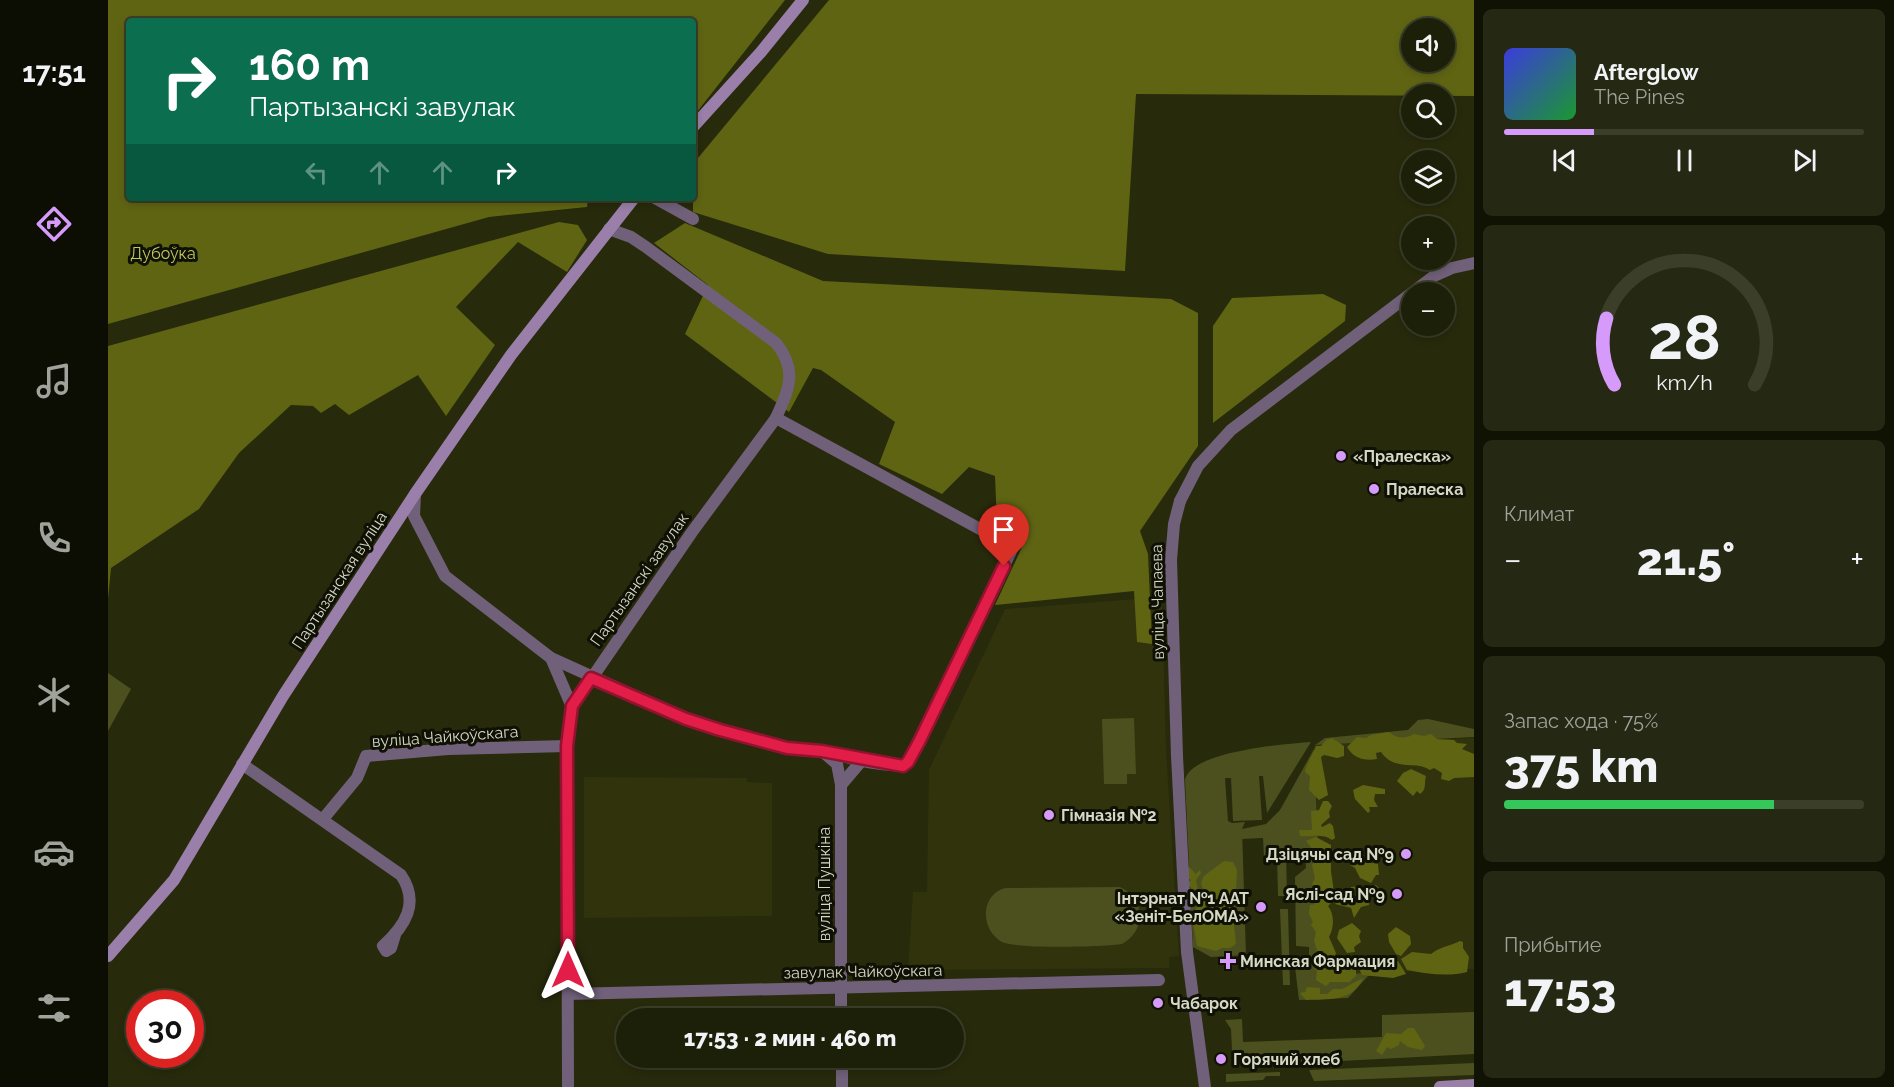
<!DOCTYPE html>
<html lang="ru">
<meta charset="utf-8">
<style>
:root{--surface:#1d2008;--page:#252812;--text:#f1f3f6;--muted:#a0a39c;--line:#3b3e29;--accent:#d69bfa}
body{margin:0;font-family:Raleway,sans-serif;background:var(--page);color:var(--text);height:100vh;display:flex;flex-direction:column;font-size:22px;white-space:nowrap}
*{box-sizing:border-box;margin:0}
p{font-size:20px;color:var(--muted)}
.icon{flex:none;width:33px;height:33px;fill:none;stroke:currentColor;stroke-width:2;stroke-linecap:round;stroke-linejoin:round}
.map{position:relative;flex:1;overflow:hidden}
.details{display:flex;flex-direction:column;gap:9px;padding:9px;background:#101204;width:420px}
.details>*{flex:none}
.top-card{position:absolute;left:18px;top:18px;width:570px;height:183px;border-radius:6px;box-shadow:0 3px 9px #0003,0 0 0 2px var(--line);background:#0b6e4f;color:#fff;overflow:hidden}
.controls{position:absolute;left:1293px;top:18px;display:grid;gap:12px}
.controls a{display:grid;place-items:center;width:54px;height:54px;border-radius:50%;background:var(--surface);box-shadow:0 3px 9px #0003,0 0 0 2px var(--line);font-size:30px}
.speed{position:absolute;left:18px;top:990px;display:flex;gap:12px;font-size:30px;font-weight:700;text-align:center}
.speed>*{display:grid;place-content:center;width:78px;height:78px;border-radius:50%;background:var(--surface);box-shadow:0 3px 9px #0003,0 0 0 2px var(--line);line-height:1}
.speed .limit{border:9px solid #d22;background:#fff;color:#111}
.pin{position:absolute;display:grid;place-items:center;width:51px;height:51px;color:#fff;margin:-62px -26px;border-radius:50% 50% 50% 0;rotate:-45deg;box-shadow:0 0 6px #0007}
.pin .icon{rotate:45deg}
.me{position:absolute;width:66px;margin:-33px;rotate:0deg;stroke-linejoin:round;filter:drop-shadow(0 0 4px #0008)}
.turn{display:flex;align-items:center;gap:21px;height:126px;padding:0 24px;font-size:27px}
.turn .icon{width:78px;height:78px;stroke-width:2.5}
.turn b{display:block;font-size:42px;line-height:51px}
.lanes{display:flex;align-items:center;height:57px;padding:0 24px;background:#0003;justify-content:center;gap:30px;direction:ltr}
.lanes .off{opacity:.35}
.big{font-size:45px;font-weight:800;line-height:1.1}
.details .widget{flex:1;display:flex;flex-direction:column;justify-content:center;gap:9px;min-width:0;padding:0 21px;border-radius:9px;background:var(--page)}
.details .dial{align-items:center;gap:0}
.dial svg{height:156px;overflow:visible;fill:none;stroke:var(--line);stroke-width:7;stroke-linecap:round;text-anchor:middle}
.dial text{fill:var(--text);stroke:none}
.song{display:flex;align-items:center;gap:18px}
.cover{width:72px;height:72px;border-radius:9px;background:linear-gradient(135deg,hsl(240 70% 55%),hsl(130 70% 35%))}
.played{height:6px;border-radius:3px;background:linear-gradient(90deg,var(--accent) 25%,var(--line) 25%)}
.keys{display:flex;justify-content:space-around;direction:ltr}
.heat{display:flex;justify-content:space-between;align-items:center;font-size:33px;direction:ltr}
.charge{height:9px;border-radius:4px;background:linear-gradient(90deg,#34c759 75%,var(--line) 0)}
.trip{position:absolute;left:508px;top:1008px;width:348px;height:60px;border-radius:30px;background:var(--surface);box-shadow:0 3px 9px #0003,0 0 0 2px var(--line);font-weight:800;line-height:60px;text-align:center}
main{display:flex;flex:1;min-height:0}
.tab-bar{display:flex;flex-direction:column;width:108px;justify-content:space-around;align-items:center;background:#0c0d03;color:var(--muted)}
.tab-bar .icon{width:42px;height:42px}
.tab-bar .active{color:var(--accent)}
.tab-bar b{font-size:27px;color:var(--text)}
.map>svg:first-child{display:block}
.built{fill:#31330c}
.green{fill:#4c501e}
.forest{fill:#5f6413;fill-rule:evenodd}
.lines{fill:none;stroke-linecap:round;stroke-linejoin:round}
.minor{stroke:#70607a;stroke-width:12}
.tertiary{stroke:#70607a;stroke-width:12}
.secondary{stroke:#997fa9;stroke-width:12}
.route-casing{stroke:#92132f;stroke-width:15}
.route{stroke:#e11d48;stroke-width:10}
.poi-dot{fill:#d69bfa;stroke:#101105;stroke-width:2}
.labels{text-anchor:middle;stroke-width:6;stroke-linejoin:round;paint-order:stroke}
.park-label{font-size:16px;fill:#c1c960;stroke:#101105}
.poi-label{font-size:16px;font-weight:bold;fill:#d6d8c6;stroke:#101105;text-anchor:start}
.street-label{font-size:16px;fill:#d6d8c6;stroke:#101105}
</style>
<main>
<nav class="tab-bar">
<b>17:51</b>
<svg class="icon active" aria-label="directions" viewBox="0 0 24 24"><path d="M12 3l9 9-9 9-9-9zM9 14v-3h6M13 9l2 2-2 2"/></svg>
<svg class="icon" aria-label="music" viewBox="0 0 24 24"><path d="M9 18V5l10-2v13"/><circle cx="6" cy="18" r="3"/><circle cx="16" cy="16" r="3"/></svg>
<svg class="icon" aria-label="phone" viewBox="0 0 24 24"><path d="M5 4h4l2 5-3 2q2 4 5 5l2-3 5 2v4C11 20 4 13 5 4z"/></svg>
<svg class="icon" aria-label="climate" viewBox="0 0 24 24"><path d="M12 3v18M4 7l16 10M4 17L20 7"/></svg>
<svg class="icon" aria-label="car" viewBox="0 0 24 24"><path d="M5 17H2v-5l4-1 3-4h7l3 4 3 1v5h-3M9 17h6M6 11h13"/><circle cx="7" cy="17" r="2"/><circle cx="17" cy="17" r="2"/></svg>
<svg class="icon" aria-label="filters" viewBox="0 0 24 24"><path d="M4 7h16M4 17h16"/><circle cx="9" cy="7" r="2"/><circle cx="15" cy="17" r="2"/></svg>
</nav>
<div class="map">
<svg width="1366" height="1087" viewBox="0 0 1366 1087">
<rect width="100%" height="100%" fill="#272a0b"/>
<!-- built -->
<g class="built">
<path d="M1054,597l4,153 13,206 -10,1v11l-261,2 5,-78h14l2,-122 76,-161z"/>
<path d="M1366,738v231l-151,6 -9,-230z"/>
<path d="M476,777l163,1v4l25,1v133l-188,2z"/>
</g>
<!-- green -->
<g class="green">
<path d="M0,673l23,16 -23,42z"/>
<path d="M1026,718l2,56h-9v10h-23l-2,-65z"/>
<path d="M1320,719l46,10v8l-159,8 10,-7 83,-8 10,-10z"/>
<path d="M1203,742l-44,71 -4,-37h-4l3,44 -29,1 -2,-43h-6l3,43 4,2 13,-1 -3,7 24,-5 14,-14 34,-61 9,225 59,-1 -14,3 -20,22 -49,2 -4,-33 14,-3v-17l-13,-1 -1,-69 11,-9 -1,-17 -19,1 1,44h-9l-1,-39 -13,1 -1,-20 -21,1v-10l4,126 -35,2 -18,-10 -8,-167c6,-29 100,-36 126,-38z"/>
<path d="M1012,887c25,11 27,43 2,57 -18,3 -105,5 -120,-2 -11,-6 -17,-18 -16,-31 1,-11 8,-20 19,-23z"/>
<path d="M1172,909h8l2,76h-7z"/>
<path d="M1366,1012v42l-226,12 -16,-15 -1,-22 -6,-9 17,-1 1,23 139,-5v-22z"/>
<path d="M1366,1063v12l-160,6 -5,-11z"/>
<path d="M1172,1072v4h-14l-3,4 -37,2v-8z"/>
</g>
<!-- forest -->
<g class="forest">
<path d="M0,0h677l-92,117v-96h-564v177h459l-1,9 -98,10 -381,107z"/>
<path d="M721,0h645v96l-338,-2 -11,177 -297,-17 -135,-42v-48zM1304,28h32v34h-32z"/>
<path d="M451,222l19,3 9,15 -20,32 -49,-30 -62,65 39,38 -49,71 -28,-41 -69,40 -14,-11 -14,9 -8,-7 -22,-1 -52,48 -40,56 -88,59 -3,31v-253z"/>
<path d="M577,223l138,58 348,18 27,14v133l-58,85 8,23 4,90 -15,-2 -3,-51 -139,14 29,-62 -27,-19 -2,-48 -26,-9 -27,27 -63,-30 16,-42 -74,-52 -8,-2 -24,44 -104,-78 23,-49 -54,-42z"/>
<path d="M1215,294l23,11 -1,16 -132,102v-97l19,-28z"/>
<path d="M1281,732c8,7 17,7 25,2l10,2 7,-2 6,5 17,1 3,3 10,1 -5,5 12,5v23l-20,1 -5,3 -8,-2 1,-6 -8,-5 -4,2c-15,-10 -35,2 -49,-18l-5,1 1,6c-12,2 -23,0 -30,-12l10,-10 9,1 5,-3z"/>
<path d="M1224,738l12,8v10l-7,2 -13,-3 -3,2 7,38 -9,5 -10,-10 1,-14 -5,-4c1,-8 8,-18 11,-26h5l5,-6z"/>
<path d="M1303,769l15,7c-2,6 1,14 -6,18l-3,-3 -4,5 -16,-15 6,-8z"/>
<path d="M1255,785l22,4v5h-10l-1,6 4,7h-9l1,4 -2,2 -13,-14 -2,-9z"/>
<path d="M1215,801h5l4,5 -3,6 1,5 -9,8 1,2 8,-4 3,3 2,12 -3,2c-10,-7 -19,-3 -32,-4l-1,-6h13l-1,-19 8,-1z"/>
<path d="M1208,837l15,8v26l4,28 -7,7c7,9 6,22 1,31l7,16 -3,9 6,-2 17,8v8l-7,6h-19l-4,4 -10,-6 1,-9 -5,-5 5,-16 -3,-9 2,-9 -5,-7 2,-3 -4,-8 1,-9 5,-1 -2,-7 4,-7 -5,-6 3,-6 -3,-13 6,-9 -3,-5h-4v-4l-5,-6z"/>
<path d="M1250,855h7l2,7 11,2 1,11h-3l-5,8 -11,-5 -5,-10 -5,-3z"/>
<path d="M1116,861l9,1 4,8 -1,20 -4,15 4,39 -6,4h-8l-6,3 -19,-5 -4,-24 4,-17 -8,-6v-7l3,-3 -5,-6 4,-3 -4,-2 1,-12 8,8 4,-4 1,3 -5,7 2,10 -4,4 3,6 6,-11 -2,-6 3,-7z"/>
<path d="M1268,885l3,3v6l-9,2 -1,9 -8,2 -7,11 -3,-10 -16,-4 6,-8 9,-3 1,-6z"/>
<path d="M1244,923l9,8 -2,5 2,6 -7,5 1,5 -8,1 -10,-15 2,-8z"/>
<path d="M1288,927l14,9 1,8 -10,12 -5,-2 -7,-12 -1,-8z"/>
<path d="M1352,941l3,1v6l6,9 -2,15c-19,5 -40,2 -60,-2l-6,-11 11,-7 19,2c8,-7 19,-8 29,-13z"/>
<path d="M1266,955l6,4 12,-1v5l6,-2 8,13 -13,4 -31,-3 -2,-4 2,-11z"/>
<path d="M1255,978c-10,24 -35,21 -57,22l-6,-7 5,-1 2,-5 13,1v6h7l6,-5h9z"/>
<path d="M1300,1028h6l11,18 -3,4 -14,-3 -8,-6 -1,4 -8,4 -4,-2 -5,8 -6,-4 10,-18 15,1z"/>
</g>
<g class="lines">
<!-- minor -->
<g class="minor">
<path d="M547,198l38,21"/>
<path d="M501,229l22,8 15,10 130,96c22,27 13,46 0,75l237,129 -105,215c-14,10 -68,-7 -86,-11"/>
<path d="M307,494l-1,22 31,60 106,82 135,61 101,29 35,3 15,13 4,21v233"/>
<path d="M1072,501l18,-35 33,-36 203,-154 18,-8 22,-5"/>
<path d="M443,658l21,49"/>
<path d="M134,764l159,111c19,28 4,51 -18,71l3,5 5,-3 4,-13"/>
<path d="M733,785l22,-26"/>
<path d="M215,819l34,-41 9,-22 82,-7 119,-3"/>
<path d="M460,994l591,-14"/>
<path d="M734,1058v29"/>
<path d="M460,1087l-1,-341 5,-39 120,-175 84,-114"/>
</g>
<!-- tertiary -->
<path class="tertiary" d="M1072,501l-6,23 -3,36 6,196 10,196 18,135"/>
<!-- secondary -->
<g class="secondary">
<path d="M585,127l68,-75 42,-52"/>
<path d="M0,956l66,-76 109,-184 132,-202 96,-139 123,-157"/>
<path d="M1332,1087l34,-2"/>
</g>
</g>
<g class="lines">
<defs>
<path id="route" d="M460,970l-1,-224 5,-40 19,-28 95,41 34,11 67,18 35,3 81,15 5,-4 11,-20 85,-176"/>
</defs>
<!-- route casing -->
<use href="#route" class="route-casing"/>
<!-- route -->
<use href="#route" class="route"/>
</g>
<!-- markers -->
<g class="poi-dot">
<circle cx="1233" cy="456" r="6"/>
<circle cx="1266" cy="489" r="6"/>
<circle cx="941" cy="815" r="6"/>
<circle cx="1298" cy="854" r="6"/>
<circle cx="1289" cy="894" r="6"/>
<circle cx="1153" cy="907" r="6"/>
<path d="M1117 952h6v6h6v6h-6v6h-6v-6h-6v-6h6z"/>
<circle cx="1050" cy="1003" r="6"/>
<circle cx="1113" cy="1059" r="6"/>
</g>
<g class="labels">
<!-- park labels -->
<g class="park-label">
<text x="55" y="259">Дубоўка</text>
</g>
<!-- poi labels -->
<g class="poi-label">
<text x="1245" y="462">«Пралеска»</text>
<text x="1278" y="495">Пралеска</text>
<text x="953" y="821">Гімназія №2</text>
<text x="1286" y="860" text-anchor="end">Дзіцячы сад №9</text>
<text x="1277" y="900" text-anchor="end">Яслі-сад №9</text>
<text x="1141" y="904" text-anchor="end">Інтэрнат №1 ААТ<tspan x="1141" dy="18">«Зеніт-БелОМА»</tspan></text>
<text x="1132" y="967">Минская Фармация</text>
<text x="1062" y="1009">Чабарок</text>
<text x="1125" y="1065">Горячий хлеб</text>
</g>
<!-- street labels -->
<g class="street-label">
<text transform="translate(531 579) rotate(-55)" y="6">Партызанскі завулак</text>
<text transform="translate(231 580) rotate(-57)" y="6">Партызанская вуліца</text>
<text transform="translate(1049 602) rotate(-91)" y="6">вуліца Чапаева</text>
<text transform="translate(337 736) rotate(-4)" y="6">вуліца Чайкоўскага</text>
<text transform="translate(716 884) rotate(-90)" y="6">вуліца Пушкіна</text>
<text transform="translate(755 971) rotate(-1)" y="6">завулак Чайкоўскага</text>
</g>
</g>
</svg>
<div class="controls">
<a><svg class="icon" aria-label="sound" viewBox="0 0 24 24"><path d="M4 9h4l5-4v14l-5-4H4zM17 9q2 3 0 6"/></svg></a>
<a><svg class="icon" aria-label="search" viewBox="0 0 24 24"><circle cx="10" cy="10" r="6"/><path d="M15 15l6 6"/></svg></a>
<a><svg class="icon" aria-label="layers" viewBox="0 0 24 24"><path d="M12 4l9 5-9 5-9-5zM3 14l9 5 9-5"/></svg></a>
<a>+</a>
<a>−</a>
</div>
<div class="speed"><div class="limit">30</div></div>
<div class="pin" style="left:896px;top:566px;background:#d93025"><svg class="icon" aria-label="arrive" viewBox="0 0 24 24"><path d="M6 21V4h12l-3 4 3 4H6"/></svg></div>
<svg class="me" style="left:460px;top:970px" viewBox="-20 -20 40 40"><path d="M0-17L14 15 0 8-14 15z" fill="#e11d48" stroke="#fff" stroke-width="4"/></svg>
<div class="trip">17:53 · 2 мин · 460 m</div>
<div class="top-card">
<div class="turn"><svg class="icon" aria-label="right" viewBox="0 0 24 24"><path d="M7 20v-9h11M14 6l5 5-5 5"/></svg><div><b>160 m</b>Партызанскі завулак</div></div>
<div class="lanes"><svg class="icon off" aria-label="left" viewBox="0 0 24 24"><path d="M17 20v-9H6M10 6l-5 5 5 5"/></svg><svg class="icon off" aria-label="ahead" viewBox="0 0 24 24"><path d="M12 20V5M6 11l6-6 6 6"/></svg><svg class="icon off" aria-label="ahead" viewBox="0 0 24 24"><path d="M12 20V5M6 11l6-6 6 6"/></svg><svg class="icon" aria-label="right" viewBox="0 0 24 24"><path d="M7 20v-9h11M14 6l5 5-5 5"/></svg></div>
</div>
</div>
<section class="details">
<div class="widget">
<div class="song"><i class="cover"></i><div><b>Afterglow</b><p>The Pines</p></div></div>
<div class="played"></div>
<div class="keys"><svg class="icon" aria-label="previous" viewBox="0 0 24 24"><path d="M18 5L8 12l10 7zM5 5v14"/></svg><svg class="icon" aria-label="pause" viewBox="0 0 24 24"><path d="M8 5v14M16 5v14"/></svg><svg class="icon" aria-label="next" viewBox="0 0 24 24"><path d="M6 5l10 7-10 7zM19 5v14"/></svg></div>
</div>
<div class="widget dial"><svg viewBox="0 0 100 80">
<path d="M14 69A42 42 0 1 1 86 69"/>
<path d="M14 69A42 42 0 0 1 10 35" stroke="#d69bfa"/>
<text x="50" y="56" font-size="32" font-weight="700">28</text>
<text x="50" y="72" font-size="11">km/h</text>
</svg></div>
<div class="widget"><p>Климат</p>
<div class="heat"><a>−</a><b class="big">21.5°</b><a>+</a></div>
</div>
<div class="widget"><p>Запас хода · 75%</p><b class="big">375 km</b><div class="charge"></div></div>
<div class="widget"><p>Прибытие</p><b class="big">17:53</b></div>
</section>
</main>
